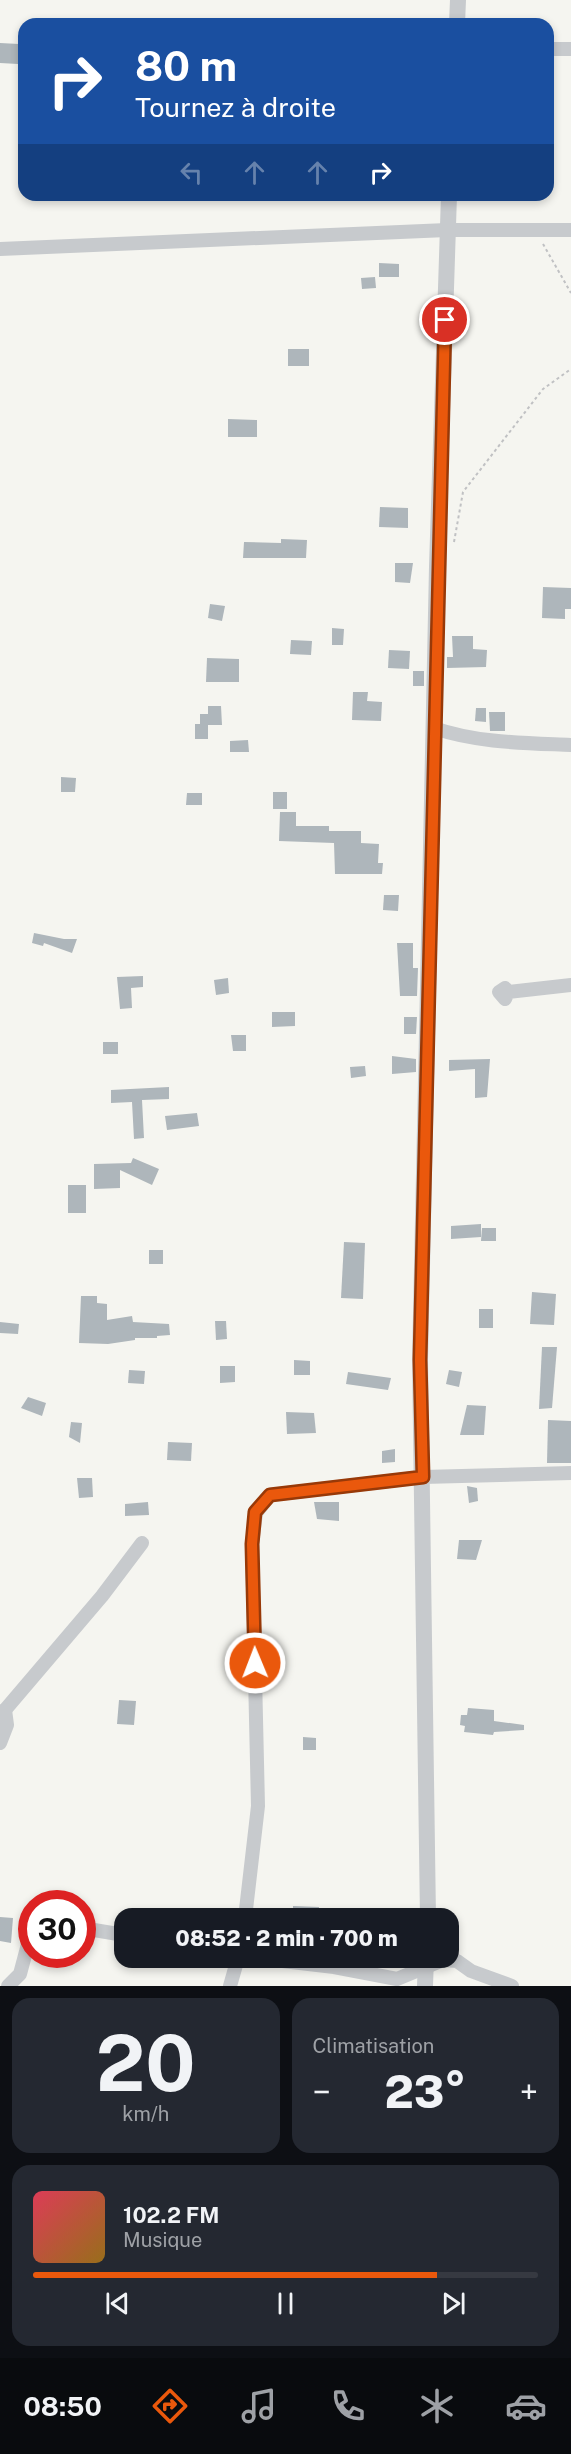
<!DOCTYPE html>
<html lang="fr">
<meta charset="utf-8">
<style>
:root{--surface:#171b24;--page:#242831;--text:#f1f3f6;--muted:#9ea1a6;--line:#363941;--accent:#ea580c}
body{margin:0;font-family:"Public Sans",sans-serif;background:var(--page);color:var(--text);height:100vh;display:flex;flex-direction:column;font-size:22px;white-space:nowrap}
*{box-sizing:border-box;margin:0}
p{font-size:20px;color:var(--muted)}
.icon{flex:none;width:33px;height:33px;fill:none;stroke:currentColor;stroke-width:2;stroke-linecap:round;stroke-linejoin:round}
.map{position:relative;height:1986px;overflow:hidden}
.side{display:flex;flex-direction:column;gap:12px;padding:12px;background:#0d0f14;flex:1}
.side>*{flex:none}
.hud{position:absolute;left:18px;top:18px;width:536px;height:183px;border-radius:18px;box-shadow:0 3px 9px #0003;background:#1a4fa0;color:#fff;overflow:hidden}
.speed{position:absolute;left:18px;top:1890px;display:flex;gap:12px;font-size:30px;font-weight:700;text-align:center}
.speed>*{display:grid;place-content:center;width:78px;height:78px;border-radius:50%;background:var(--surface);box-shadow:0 3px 9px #0003;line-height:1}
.speed .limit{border:9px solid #d22;background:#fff;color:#111}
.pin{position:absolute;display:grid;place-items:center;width:51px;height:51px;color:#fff;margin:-26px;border:3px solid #fff;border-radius:50%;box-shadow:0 2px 6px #0007}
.me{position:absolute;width:66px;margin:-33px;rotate:359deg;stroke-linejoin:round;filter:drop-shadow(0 0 4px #0008)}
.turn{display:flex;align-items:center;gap:21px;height:126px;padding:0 18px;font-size:27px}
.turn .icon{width:78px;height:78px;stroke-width:2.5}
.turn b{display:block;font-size:42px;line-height:51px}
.lanes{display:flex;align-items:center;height:57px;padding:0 18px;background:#0003;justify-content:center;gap:30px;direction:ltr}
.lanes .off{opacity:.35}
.big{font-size:45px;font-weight:800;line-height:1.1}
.side .card{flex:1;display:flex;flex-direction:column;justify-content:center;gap:9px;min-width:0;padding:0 21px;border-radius:18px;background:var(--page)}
.side .dial{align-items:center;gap:0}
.dial b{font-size:78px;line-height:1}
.song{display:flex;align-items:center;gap:18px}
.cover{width:72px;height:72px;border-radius:9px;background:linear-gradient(135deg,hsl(350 70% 55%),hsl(40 70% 35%))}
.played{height:6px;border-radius:3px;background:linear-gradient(90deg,var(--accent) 80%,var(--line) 80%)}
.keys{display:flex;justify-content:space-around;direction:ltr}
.heat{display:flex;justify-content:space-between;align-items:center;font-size:33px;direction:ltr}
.side .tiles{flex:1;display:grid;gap:12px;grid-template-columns:1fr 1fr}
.card:last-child{grid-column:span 2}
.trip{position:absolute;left:114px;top:1908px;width:345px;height:60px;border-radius:18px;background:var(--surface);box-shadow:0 3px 9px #0003;font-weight:800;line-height:60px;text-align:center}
.dock{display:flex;height:96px;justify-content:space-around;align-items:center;background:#090b0e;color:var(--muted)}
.dock .icon{width:42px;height:42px}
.dock .on{color:var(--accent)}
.dock b{font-size:27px;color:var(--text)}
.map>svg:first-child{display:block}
.building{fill:#aeb6bb}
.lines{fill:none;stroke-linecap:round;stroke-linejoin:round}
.path{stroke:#c0c1c3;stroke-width:2;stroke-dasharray:3 3;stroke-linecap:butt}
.minor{stroke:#c7cacd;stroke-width:14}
.tertiary{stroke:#c7cacd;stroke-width:16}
.route-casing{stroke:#983908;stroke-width:15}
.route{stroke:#ea580c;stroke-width:10}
</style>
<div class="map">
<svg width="571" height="1986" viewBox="0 0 571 1986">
<rect width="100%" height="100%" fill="#f5f5f0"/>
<!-- building -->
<g class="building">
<path d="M0,43l19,1 -1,20 -18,-1z"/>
<path d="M379,263l20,1v13h-20z"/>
<path d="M375,277l1,11 -14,1 -1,-11z"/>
<rect x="288" y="349" width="21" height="17"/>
<path d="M228,419l29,1v17h-29z"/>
<path d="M380,507l28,1v20l-29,-1z"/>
<path d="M281,539l26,1 -1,18h-63l1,-16 37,1z"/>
<path d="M395,563h18l-3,20 -15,-1z"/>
<path d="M543,587l28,1v21h-6v10l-23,-1z"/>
<path d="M210,604l15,2 -3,15 -14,-3z"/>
<path d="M332,628l12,1 -1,16h-11z"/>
<path d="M452,636h21v13l14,1 -1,17 -39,1v-11h6z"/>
<path d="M291,640l21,1 -1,14 -21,-1z"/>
<path d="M389,650l21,1 -1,18 -21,-1z"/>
<path d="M207,658l32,1v23h-33z"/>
<rect x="413" y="671" width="11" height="15"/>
<path d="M353,692h15l-1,9 15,1 -1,19 -29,-1z"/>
<path d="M208,706h13l1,19h-14v14h-13v-15h5v-10h8z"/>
<path d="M476,708h10v14l-11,-1z"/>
<path d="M489,712h16v19h-15z"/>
<path d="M248,740l1,12h-19v-11z"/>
<path d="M61,777l15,1 -1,14h-14z"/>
<rect x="273" y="792" width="14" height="17"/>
<path d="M187,793h15v12h-16z"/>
<path d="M280,812h16v14h33v5h32v12l18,1 -1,19h5l-1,11h-47l-1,-31 -55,-2z"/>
<path d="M384,895h15l-1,16 -15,-1z"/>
<path d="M34,933l30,6h13l-5,14 -28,-10 -1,3 -11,-3z"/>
<path d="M397,943h16v25h5l-1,28h-17z"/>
<path d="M143,976v11l-12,1 1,20 -12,1 -3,-32z"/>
<path d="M228,978l1,15 -13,2 -2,-15z"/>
<path d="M272,1012h23v14l-23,1z"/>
<path d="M404,1017h13l-1,17h-12z"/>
<path d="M231,1035h15v16h-13z"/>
<rect x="103" y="1042" width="15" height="12"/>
<path d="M392,1056l24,3v13l-24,2z"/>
<path d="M490,1059l-3,38 -12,1v-29l-26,2v-11z"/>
<path d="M365,1066l1,10 -15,2 -1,-11z"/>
<path d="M169,1087v12l-27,1 2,38 -10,1 -2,-37 -21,1v-13z"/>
<path d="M197,1113l2,13 -32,4 -2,-14z"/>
<path d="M133,1158l26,11 -7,16 -32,-15v18l-26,1v-25l37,-1z"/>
<rect x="68" y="1185" width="18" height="28"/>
<path d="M481,1224v13l-30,2v-13z"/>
<path d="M482,1228h14v13h-15z"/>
<path d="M344,1242l21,1 -2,56 -22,-1z"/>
<rect x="149" y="1250" width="14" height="14"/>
<path d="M532,1292l24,2 -2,31 -24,-1z"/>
<path d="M81,1296h16v7l10,1v16l25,-4 1,6 36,2 1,11 -13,1v2h-22v2l-27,4 -29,-1z"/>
<rect x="479" y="1309" width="14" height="19"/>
<path d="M215,1321h11l1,18 -11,1z"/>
<path d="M0,1322l19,2 -1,10 -18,-1z"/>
<path d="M542,1347h15l-5,61 -13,1z"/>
<path d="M294,1360l16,1v14h-16z"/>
<path d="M220,1366h15v16l-15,1z"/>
<path d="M129,1370l16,1 -1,13 -16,-1z"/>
<path d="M449,1370l13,2 -3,15 -13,-3z"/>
<path d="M348,1372l43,6 -3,12 -42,-6z"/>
<path d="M28,1397l18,6 -4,13 -21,-8z"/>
<path d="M467,1405l19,1 -2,29h-24z"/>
<path d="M286,1412l28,1 2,20 -29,1z"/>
<path d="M548,1420l23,1v42h-24z"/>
<path d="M71,1422l11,1 -2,20 -11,-6z"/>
<path d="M168,1442l24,1 -1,18 -24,-1z"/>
<path d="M395,1449v13l-13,1v-12z"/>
<path d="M77,1478h15l1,19 -14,1z"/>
<path d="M467,1486l10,2 1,13 -9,2z"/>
<path d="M148,1502l1,13 -24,1v-12z"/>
<path d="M314,1502h25v19l-22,-2z"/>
<path d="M459,1540h23l-6,20 -19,-1z"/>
<path d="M119,1700l17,1 -2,24 -17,-1z"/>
<path d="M468,1708l26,2v11l30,4v5l-30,2 -1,3 -29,-3 1,-6 -5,-1 1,-10h6z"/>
<path d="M303,1737l13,1v12h-13z"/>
<path d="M293,1906l26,1 -1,11h-25z"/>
<path d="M0,1917l13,1 -2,25 -11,-2z"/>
</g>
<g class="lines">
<!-- path -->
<g class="path">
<path d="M543,244l28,49"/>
<path d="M454,542l9,-50 80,-103 28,-20"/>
</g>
<!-- minor -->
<g class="minor">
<path d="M548,49h23"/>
<path d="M0,249l447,-19h124"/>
<path d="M434,728c43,15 91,15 137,17"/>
<path d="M508,992l-3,7 -6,-7 6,-4 3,4 63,-7"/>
<path d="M0,1712l5,-2 97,-114 40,-53"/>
<path d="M0,1743l7,-18 -2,-15"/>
<path d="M245,1918l13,-112 -6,-262 4,-31 14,-18 153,-18 148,-4"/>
<path d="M82,1928l42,7"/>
<path d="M257,1958l77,9 63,12 46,-19 14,1 14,10 41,15"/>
<path d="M8,1986l12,-12 12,-45"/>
<path d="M230,1986l8,-28"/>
</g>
<!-- tertiary -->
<g class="tertiary">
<path d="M457,24l1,-24"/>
<path d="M428,1918l-8,-558 17,-793 12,-372"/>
<path d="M425,1986l1,-28"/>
</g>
</g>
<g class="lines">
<defs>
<path id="route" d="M255,1663l-3,-119 3,-32 15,-17 153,-18 -3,-117 25,-1040"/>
</defs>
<!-- route casing -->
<use href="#route" class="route-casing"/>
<!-- route -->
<use href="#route" class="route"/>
</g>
</svg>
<div class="speed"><div class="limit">30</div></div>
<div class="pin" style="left:445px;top:320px;background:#d93025"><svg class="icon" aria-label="arrive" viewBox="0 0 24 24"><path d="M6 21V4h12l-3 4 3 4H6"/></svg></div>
<svg class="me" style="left:255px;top:1663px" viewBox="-20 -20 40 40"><circle r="17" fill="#ea580c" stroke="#fff" stroke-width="3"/><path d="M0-11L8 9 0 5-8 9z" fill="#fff"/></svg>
<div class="trip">08:52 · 2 min · 700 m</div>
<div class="hud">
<div class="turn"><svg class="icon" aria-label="right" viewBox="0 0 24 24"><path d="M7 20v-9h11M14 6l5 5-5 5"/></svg><div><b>80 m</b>Tournez à droite</div></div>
<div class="lanes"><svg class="icon off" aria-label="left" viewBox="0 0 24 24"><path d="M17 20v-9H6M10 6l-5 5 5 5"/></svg><svg class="icon off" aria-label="ahead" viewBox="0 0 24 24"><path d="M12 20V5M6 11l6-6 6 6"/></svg><svg class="icon off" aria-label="ahead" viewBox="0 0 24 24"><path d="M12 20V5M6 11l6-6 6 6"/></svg><svg class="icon" aria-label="right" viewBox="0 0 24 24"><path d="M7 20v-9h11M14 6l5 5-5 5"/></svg></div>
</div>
</div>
<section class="side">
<div class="tiles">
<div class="card dial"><b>20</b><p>km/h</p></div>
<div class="card"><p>Climatisation</p>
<div class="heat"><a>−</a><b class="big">23°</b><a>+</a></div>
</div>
<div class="card">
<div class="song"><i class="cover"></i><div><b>102.2 FM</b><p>Musique</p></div></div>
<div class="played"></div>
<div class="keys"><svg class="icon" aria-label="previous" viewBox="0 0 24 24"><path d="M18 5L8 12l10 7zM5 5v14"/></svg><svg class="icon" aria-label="pause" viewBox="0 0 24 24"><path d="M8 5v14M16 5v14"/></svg><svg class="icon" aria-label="next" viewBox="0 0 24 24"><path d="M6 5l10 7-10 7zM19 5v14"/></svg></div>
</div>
</div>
</section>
<nav class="dock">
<b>08:50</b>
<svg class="icon on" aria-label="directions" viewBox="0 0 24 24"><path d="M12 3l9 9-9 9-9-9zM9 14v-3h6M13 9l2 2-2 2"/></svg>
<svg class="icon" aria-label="music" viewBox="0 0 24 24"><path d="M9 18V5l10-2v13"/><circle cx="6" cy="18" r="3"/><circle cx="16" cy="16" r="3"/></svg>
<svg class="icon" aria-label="phone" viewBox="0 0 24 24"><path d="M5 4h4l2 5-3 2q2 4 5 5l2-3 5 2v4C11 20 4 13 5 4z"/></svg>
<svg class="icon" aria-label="climate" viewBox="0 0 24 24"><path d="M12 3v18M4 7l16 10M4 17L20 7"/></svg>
<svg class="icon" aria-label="car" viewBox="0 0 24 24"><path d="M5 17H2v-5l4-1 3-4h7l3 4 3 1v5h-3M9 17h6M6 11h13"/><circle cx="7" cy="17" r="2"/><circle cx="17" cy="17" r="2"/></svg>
</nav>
